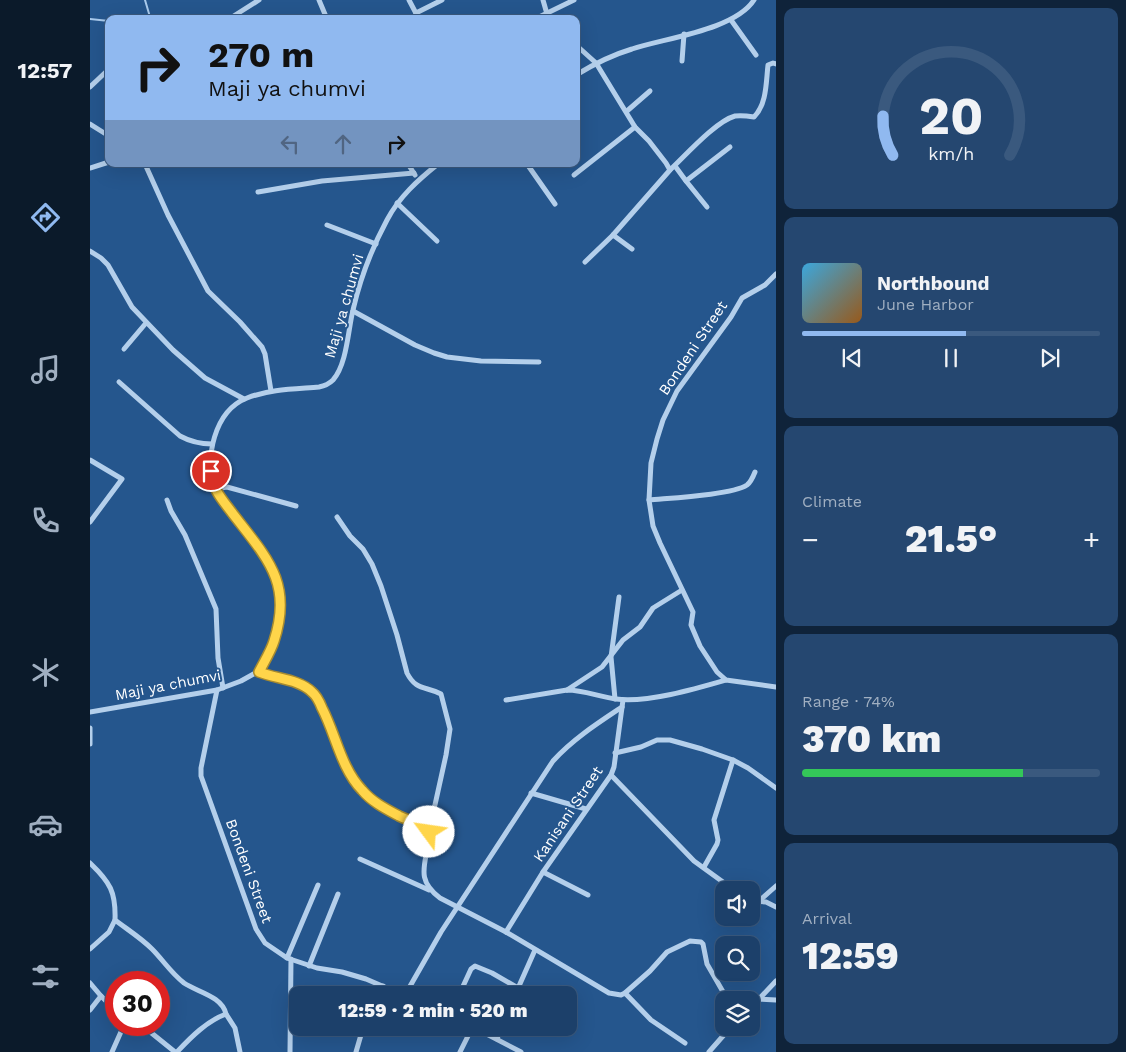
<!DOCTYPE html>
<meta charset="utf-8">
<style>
:root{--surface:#1c406a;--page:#254770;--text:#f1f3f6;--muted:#a0afc1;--line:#3a597e;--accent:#90b9f0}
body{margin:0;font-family:"Work Sans",sans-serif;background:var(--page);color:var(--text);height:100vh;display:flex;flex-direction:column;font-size:19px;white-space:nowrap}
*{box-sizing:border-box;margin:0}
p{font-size:16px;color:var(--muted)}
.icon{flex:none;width:28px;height:28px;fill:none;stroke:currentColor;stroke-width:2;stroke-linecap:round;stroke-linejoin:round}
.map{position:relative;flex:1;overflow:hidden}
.sheet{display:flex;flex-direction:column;gap:8px;padding:8px;background:#0f233a;width:350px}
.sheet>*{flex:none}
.hud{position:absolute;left:15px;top:15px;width:475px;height:152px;border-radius:10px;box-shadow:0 5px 20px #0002,0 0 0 1px var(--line);background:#90b9f0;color:#111;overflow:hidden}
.buttons{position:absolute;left:625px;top:881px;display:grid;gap:10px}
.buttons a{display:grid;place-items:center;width:45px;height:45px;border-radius:10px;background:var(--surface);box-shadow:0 5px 20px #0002,0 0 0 1px var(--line);font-size:25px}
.speed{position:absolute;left:15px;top:971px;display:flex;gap:10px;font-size:25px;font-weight:700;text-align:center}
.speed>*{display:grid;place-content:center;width:65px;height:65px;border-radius:50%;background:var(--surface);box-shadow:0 5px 20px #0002,0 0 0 1px var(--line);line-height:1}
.speed .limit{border:8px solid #d22;background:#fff;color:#111}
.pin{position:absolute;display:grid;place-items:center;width:42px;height:42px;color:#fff;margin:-21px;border:2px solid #fff;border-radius:50%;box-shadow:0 1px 5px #0007}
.me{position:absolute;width:55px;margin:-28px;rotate:301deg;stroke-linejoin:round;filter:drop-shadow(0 0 4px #0008)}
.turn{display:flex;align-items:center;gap:18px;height:105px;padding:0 20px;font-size:22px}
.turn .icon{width:65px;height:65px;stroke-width:2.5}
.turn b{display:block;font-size:35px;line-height:42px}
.lanes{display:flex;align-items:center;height:48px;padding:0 20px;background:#0003;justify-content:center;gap:25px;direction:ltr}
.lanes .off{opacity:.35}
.big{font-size:38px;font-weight:800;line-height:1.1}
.sheet .tile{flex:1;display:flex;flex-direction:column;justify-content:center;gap:8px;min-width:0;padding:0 18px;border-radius:10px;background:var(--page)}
.sheet .dial{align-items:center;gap:0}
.dial svg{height:130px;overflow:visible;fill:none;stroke:var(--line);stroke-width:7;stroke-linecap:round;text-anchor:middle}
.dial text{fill:var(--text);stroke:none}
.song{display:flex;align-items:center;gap:15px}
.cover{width:60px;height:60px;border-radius:8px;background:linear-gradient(135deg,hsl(200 70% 55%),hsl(30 70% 35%))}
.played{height:5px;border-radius:2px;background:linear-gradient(90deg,var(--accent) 55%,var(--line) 55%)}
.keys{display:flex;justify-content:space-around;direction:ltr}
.heat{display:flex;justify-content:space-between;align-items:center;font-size:28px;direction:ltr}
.charge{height:8px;border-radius:4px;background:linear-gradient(90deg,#34c759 74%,var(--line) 0)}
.trip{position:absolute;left:199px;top:986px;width:288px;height:50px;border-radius:10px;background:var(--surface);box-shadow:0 5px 20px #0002,0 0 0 1px var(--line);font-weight:800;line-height:50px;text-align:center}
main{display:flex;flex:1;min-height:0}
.tab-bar{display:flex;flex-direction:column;width:90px;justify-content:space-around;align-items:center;background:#0b1a2a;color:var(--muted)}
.tab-bar .icon{width:35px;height:35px}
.tab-bar .current{color:var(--accent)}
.tab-bar b{font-size:22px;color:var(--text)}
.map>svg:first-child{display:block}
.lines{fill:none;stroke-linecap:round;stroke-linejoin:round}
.stream{stroke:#a9caec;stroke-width:2}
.street{stroke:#b4cfeb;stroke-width:5}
.route-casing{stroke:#a68a30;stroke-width:12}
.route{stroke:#ffd54a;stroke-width:9}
.labels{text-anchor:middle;stroke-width:4;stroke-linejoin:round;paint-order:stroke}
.street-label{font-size:15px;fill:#fff;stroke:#25568d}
</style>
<main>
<nav class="tab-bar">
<b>12:57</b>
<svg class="icon current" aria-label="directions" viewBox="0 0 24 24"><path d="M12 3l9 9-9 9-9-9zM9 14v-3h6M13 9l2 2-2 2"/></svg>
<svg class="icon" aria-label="music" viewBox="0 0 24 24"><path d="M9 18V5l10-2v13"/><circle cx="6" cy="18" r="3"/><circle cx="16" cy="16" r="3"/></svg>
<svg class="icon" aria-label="phone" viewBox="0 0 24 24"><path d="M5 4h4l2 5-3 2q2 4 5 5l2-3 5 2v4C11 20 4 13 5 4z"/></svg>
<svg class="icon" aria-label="climate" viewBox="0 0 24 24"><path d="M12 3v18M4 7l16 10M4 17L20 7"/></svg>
<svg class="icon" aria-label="car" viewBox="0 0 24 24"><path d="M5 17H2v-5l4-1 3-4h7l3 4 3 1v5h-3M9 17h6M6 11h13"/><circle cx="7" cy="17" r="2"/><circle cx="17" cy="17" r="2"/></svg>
<svg class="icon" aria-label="filters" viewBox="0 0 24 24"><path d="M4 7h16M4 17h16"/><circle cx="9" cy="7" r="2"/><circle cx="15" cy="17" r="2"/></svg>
</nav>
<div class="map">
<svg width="686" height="1052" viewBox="0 0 686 1052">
<rect width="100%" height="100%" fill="#25568d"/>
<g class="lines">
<!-- stream -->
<g class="stream">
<path d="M55,0l5,17 -2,2"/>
<path d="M0,19l19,2"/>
</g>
<!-- street -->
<g class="street">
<path d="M229,0l8,19"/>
<path d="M319,0l10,19"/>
<path d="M453,0l4,14 4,5"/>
<path d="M326,13l26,-13"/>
<path d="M139,19l30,-19"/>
<path d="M445,19l39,-19"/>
<path d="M641,20l25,35"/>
<path d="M486,45l20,18 39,64 14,14 17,22 4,7 -57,65 -28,27"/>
<path d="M592,61l2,-27"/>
<path d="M486,75c18,-11 36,-20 56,-26 33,-11 103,-19 122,-49"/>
<path d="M0,87l19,-18"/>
<path d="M537,111l23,-20"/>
<path d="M0,124l19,12"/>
<path d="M55,164l23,51 40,76 32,31 22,25 3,7 6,37"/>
<path d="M318,164l7,11"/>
<path d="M437,164l28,40"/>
<path d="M585,166l11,15 44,-34"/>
<path d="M0,168l19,-6"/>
<path d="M580,170c15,-14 46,-49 65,-54 7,-1 13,0 19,1 13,-13 12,-35 14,-52l5,-2 3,1"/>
<path d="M484,175l61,-48"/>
<path d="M596,181l21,26"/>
<path d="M168,192l64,-11 92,-8"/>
<path d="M307,203l40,38"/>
<path d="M237,225l49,19"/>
<path d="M523,235l19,14"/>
<path d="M0,251l11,7 7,7 24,42 41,43 32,28 39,21"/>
<path d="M686,274l-11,11 -23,13 -11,19 -54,74 -14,29 -6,19 -6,24 -2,37 4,26 7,17 33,69 -2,13 9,21 17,26 9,8 50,7"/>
<path d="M263,311l62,34 19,8 13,4 34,4 58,1"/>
<path d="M34,349l22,-26"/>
<path d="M29,382l61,54c11,6 20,8 32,8"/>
<path d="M0,460l32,19 -32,43"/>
<path d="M125,489l12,-2 69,19"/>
<path d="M77,500l4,11 14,24 31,74 2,49 5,30"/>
<path d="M559,500c20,-2 83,-5 98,-15 4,-3 6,-8 8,-13"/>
<path d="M247,517l13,19 13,13 9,15 9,22 16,49 10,38c9,18 19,13 34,21l9,35 -4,26 -17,77"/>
<path d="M169,671c17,8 40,8 53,21 5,4 8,11 10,16 14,27 19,60 40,82 10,12 24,19 37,26 11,5 23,7 30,16 0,29 -17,45 11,66l66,34 103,61 12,2 4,-2 26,27 34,23"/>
<path d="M127,690l-16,78v8l55,153 9,14 22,15 30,10 25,4 24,7 37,16"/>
<path d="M477,690l35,-23 21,-27 17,-13 13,-19 29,-18"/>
<path d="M525,699l-4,-42 8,-60"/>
<path d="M416,700l61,-10c17,0 32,7 49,9 31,4 79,-10 110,-19"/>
<path d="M0,712l127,-22 24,-9 18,-10 15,-29 7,-31v-18l-5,-19 -24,-36 -37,-49c-11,-30 -1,-78 32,-91 23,-9 48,-9 72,-11 5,-1 10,-3 14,-7 14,-16 15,-50 20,-70 7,-31 19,-62 34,-90 12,-23 31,-40 51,-56"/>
<path d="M0,728v16"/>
<path d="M525,753l26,-6 16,-7h13l32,9 31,11 15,8 28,20"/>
<path d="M521,775l83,86 40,29"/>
<path d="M441,793l55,16"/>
<path d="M270,859l69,31"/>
<path d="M0,863c20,19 26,29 25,57 13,10 26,18 37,29 11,11 19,24 32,34 13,9 38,13 42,31 -19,7 -35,23 -49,38"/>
<path d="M614,867l13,-23 1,-4 -4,-20 19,-60"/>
<path d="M453,872l45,23"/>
<path d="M661,901l15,1 10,5"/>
<path d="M669,901l17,-15"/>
<path d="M416,932l37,-60 68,-97 3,-8 9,-67"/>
<path d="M0,949l19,-17 6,-12"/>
<path d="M197,958l31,-73"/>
<path d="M219,966l29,-72"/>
<path d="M0,983l11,13 15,15"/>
<path d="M535,993l25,-22 17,-19 23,-11 11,1 2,2 4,20 19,33"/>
<path d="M288,995l5,-9"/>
<path d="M315,995l36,-63 112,-171c20,-22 45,-38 69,-54"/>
<path d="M369,995l12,-26 4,-3 17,7 26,15"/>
<path d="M425,995l20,-45"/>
<path d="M669,999l17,-18"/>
<path d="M661,1005l8,-6 17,1"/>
<path d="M0,1010l11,-14"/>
<path d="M136,1014l9,14 5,24"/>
<path d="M45,1025l14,6 26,21"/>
<path d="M385,1028l46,24"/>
<path d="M407,1039l4,-11"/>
<path d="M22,1052l12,-27"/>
<path d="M200,1052l1,-93"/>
<path d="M266,1052l7,-24"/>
<path d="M370,1052l12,-24"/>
<path d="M619,1052l21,-24"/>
</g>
</g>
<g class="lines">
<defs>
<path id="route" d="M121,471c2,20 11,28 22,43 34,44 60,69 41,127 -3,10 -10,21 -15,31 17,7 40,7 53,20 5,4 8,11 10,16 14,27 19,60 40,82 10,12 24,19 37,26 11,5 22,7 30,16"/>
</defs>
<!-- route casing -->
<use href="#route" class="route-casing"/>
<!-- route -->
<use href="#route" class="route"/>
</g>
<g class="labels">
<!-- street labels -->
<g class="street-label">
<text transform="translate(254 306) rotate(-74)" y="5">Maji ya chumvi</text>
<text transform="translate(603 348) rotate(-56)" y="5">Bondeni Street</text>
<text transform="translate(78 685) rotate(-11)" y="5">Maji ya chumvi</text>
<text transform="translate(478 814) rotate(-56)" y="5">Kanisani Street</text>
<text transform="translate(159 871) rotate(70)" y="5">Bondeni Street</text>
</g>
</g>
</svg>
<div class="buttons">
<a><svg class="icon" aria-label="sound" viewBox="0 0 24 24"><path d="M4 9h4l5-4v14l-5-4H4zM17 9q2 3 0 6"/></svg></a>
<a><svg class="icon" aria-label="search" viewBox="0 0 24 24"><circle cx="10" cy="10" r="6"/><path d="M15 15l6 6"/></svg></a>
<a><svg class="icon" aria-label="layers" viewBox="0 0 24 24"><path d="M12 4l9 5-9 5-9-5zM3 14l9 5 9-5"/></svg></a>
</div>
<div class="speed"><div class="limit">30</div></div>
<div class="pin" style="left:121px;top:471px;background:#d93025"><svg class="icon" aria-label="arrive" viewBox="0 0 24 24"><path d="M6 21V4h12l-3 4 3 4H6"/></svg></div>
<svg class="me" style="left:339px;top:832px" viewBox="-20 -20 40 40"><circle r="19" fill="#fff"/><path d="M0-13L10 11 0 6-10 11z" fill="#ffd54a"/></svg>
<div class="trip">12:59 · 2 min · 520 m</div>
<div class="hud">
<div class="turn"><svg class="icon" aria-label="right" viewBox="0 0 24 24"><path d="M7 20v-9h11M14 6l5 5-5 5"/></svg><div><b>270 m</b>Maji ya chumvi</div></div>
<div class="lanes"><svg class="icon off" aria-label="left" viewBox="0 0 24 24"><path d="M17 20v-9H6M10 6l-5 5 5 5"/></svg><svg class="icon off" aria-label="ahead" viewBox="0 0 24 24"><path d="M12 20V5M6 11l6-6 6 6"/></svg><svg class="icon" aria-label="right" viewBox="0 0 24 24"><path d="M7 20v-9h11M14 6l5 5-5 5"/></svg></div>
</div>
</div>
<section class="sheet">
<div class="tile dial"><svg viewBox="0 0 100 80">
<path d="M14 69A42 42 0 1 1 86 69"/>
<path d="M14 69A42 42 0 0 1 8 45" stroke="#90b9f0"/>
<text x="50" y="56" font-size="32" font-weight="700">20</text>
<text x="50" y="72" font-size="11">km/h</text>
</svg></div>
<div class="tile">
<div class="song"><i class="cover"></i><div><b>Northbound</b><p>June Harbor</p></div></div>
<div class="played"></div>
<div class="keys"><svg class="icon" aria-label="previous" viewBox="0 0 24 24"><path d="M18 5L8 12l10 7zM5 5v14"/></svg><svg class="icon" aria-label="pause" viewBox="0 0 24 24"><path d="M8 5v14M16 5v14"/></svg><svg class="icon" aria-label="next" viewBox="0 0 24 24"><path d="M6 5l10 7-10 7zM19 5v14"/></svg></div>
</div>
<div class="tile"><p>Climate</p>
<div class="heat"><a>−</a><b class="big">21.5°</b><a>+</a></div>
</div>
<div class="tile"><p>Range · 74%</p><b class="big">370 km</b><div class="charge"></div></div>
<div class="tile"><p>Arrival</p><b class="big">12:59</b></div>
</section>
</main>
